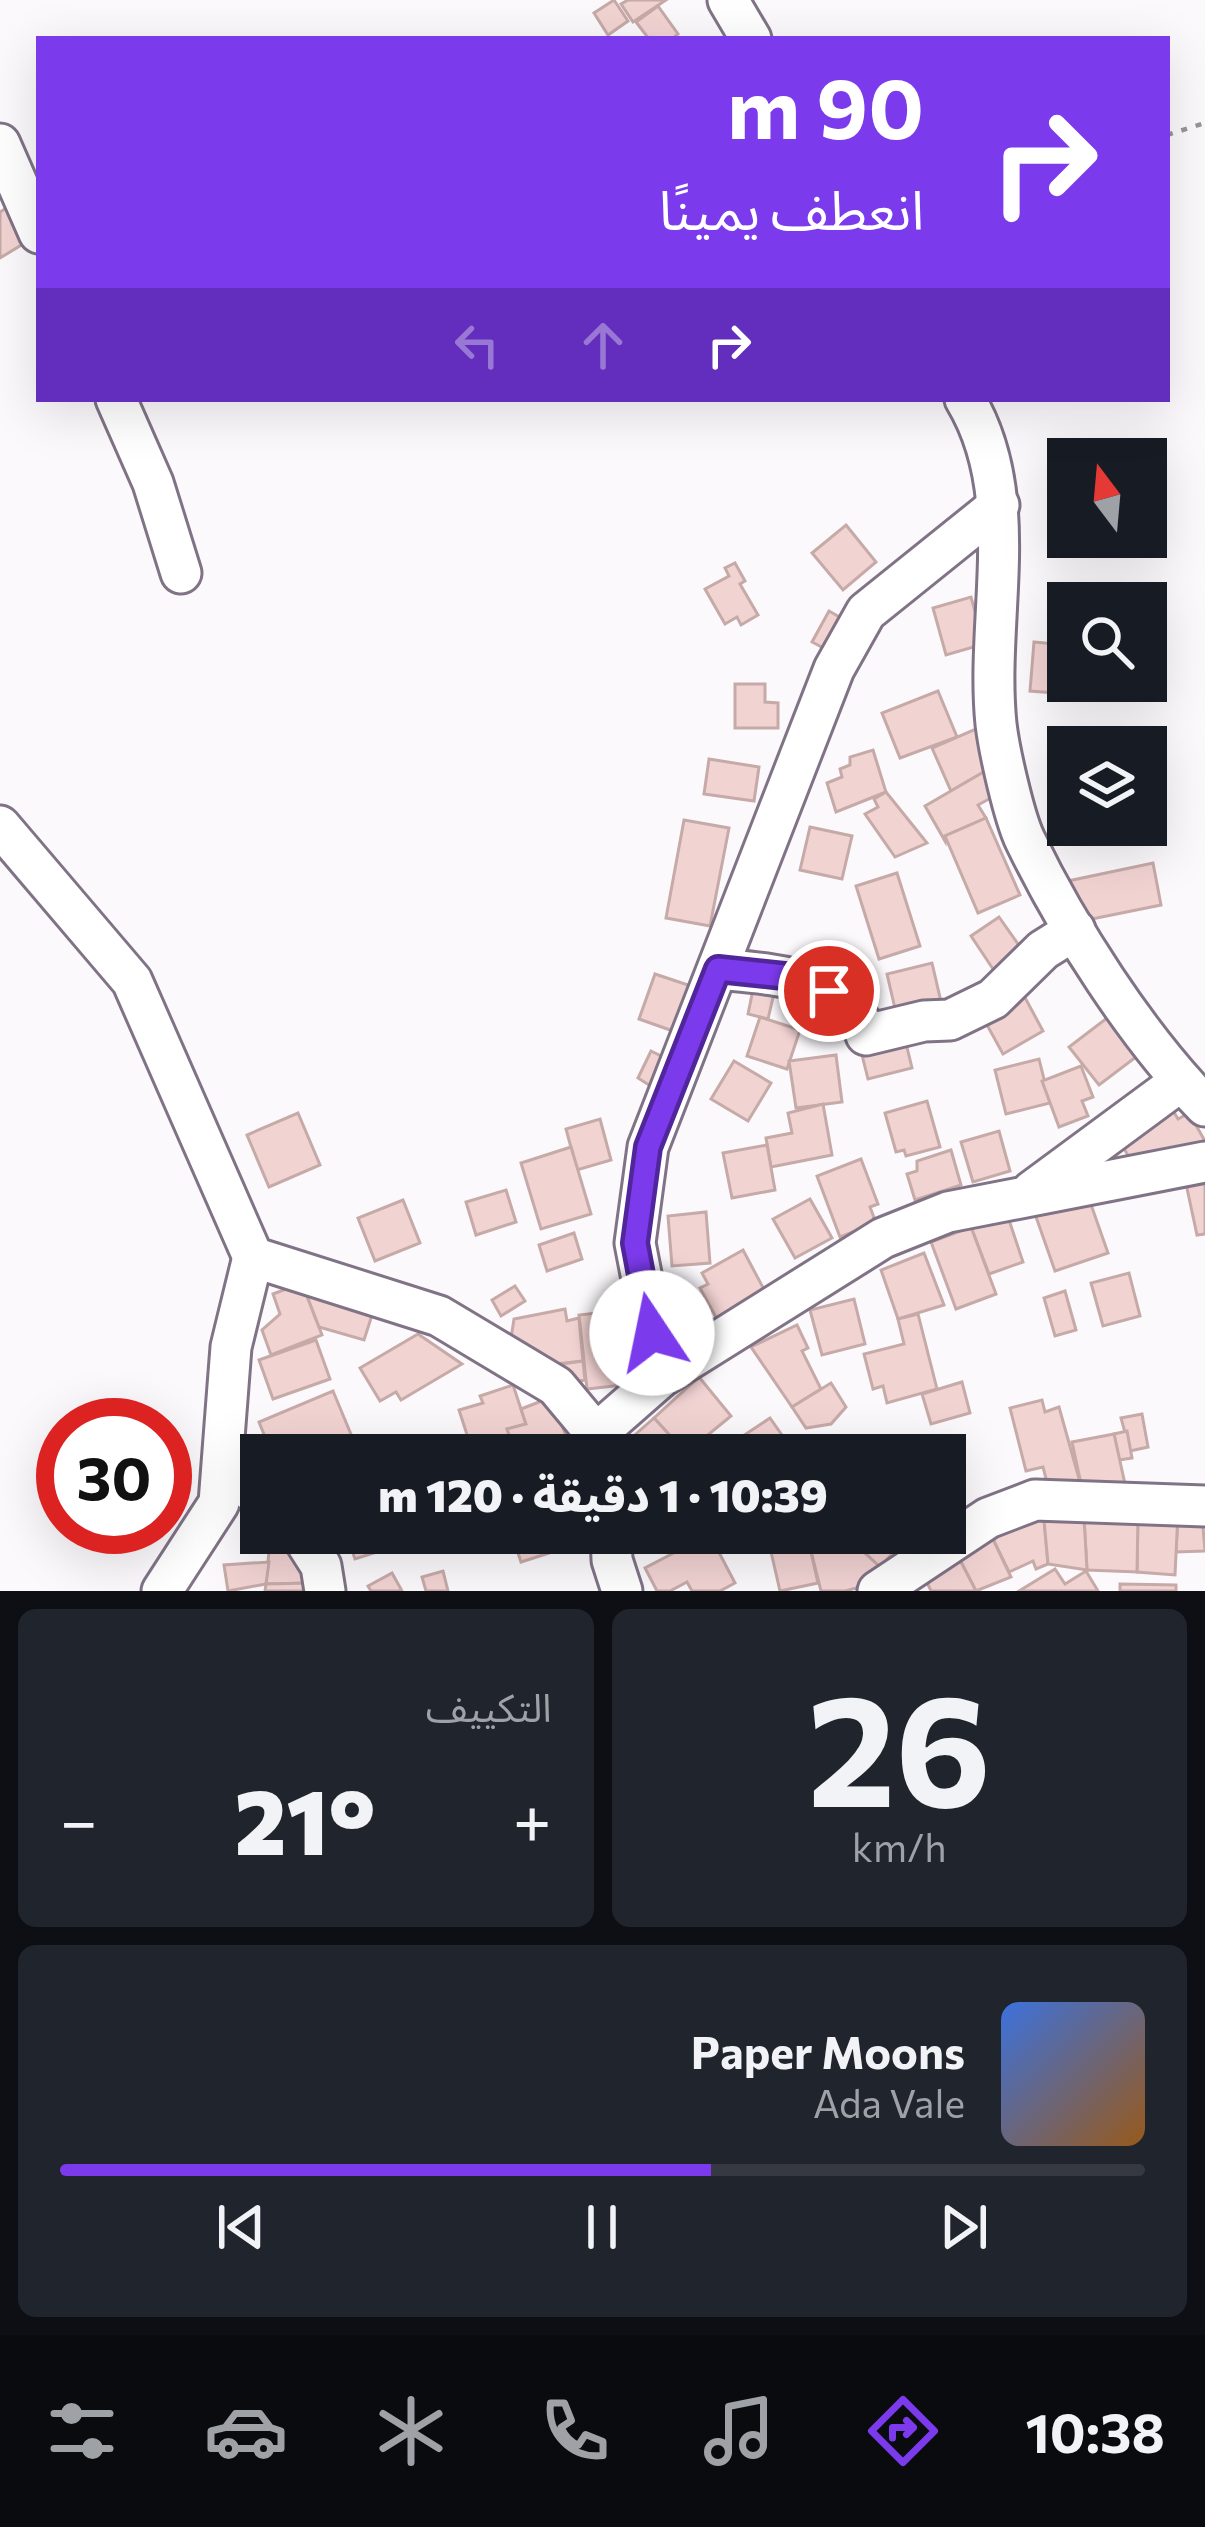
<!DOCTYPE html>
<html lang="ar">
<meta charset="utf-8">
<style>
:root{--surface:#171b24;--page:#20242c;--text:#f1f3f6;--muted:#9ea1a6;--line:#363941;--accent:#7c3aed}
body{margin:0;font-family:Commissioner,"Noto Sans Arabic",sans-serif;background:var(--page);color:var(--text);direction:rtl;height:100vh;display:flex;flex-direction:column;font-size:45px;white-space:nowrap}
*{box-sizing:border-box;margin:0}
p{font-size:39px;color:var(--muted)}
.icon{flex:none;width:66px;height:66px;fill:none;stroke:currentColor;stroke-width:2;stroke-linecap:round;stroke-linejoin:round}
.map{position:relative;height:1591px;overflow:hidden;direction:ltr}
.details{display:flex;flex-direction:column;gap:18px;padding:18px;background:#0d0f14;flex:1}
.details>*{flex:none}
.hud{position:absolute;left:36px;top:36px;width:1134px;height:366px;border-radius:0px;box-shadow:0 12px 48px #0002;direction:rtl;background:#7c3aed;color:#fff;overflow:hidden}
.needle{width:78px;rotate:344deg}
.fabs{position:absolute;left:1047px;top:438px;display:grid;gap:24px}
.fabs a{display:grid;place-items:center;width:120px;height:120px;border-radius:0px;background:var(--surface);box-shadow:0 12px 48px #0002;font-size:60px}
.speed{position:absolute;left:36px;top:1398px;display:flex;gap:24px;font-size:60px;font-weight:700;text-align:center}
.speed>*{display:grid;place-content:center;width:156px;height:156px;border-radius:50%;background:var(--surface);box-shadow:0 12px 48px #0002;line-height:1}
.speed .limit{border:18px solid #d22;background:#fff;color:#111}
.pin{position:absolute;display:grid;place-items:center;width:102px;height:102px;color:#fff;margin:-51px;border:6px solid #fff;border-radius:50%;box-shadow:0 3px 12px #0007}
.me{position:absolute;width:132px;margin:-66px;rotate:349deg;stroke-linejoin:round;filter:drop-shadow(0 0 9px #0008)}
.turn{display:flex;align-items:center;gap:42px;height:252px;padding:0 48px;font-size:54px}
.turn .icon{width:156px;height:156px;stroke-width:2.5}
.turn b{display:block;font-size:84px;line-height:102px}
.lanes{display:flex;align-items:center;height:114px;padding:0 48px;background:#0003;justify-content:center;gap:60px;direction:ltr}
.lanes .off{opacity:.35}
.big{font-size:90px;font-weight:800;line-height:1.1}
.details .widget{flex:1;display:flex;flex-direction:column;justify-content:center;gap:18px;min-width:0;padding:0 42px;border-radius:18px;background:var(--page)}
.details .dial{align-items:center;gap:0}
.dial b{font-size:156px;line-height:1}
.song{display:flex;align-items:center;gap:36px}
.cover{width:144px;height:144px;border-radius:18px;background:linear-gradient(135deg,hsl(220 70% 55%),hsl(30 70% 35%))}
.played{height:12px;border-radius:6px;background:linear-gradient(90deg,var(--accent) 60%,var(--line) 60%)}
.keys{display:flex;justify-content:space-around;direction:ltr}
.heat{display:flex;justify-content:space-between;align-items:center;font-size:66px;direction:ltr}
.details .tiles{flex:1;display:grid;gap:18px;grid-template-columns:1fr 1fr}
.widget:last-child{grid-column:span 2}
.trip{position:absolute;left:240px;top:1434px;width:726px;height:120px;border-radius:0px;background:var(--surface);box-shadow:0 12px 48px #0002;font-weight:800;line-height:120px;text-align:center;direction:rtl}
.tab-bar{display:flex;height:192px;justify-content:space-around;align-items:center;background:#090b0e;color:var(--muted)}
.tab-bar .icon{width:84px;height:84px}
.tab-bar .active{color:var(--accent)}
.tab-bar b{font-size:54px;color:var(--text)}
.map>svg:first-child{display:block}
.building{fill:#f1d3d2;stroke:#c6aaa8;stroke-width:3}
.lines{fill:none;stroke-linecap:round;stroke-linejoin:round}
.minor-casing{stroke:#817386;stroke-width:45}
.path{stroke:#989499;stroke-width:4.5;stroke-dasharray:6 9;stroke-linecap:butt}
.minor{stroke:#fff;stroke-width:39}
.route-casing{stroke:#51269a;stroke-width:30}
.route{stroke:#7c3aed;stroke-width:21}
</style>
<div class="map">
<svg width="1205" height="1591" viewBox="0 0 1205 1591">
<rect width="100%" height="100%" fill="#fcf9fd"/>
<!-- building -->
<g class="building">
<path d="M614,0l14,21 -20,14 -14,-22z"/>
<path d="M628,0h38l-33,22 -12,-18z"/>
<path d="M658,6l20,28 -6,5h-23l-13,-17z"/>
<path d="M13,204l20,34 -33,20v-46z"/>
<path d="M846,525l30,37 -33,28 -31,-37z"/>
<path d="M735,563l10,18 -5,3 18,31 -17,10 -4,-8 -12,7 -20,-35 24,-13 -4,-8z"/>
<path d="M971,597l13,47 -38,11 -13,-47z"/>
<path d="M829,611l21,12 -17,30 -21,-11z"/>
<path d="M1034,642l34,3v36h28l-1,15 -65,-5z"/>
<path d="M735,684h30v18l13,1v25h-43z"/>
<path d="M938,691l19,46 -57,21 -18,-45z"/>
<path d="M978,728l9,42 -36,21 -19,-43z"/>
<path d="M873,750l13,42 -50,20 -9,-29 15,-6 -2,-8 10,-4v-8z"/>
<path d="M709,759l50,8 -5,34 -50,-7z"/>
<path d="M987,770l13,23 -22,12 8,13 -41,18v5l-20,-35z"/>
<path d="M886,792l41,51 -32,14 -30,-43 13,-7 -4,-8z"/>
<path d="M986,818l34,77 -42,18 -33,-77z"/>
<path d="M684,820l45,8 -19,98 -44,-8z"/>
<path d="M810,827l42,9 -10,43 -42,-9z"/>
<path d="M1153,863l8,42 -84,17 -9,-41z"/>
<path d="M897,873l23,73 -41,13 -23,-73z"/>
<path d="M999,917l31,44 -29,20 -30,-45z"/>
<path d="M932,963l10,43 -45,11 -10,-43z"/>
<path d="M655,974l48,16 -16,46 -48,-17z"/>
<path d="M754,985l21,4 -7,30 -20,-5z"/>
<path d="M1022,992l21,39 -40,23 -22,-40z"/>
<path d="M1111,1015l29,39 -41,31 -30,-38z"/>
<path d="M760,1017l40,13 -13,39 -40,-13z"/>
<path d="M903,1031l9,37 -44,11 -9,-36z"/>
<path d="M651,1051l20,10 -14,29 -19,-12z"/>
<path d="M836,1055l6,47 -46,6 -7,-47z"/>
<path d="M1039,1059l11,44 -44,11 -11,-44z"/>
<path d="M734,1061l37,22 -23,38 -37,-22z"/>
<path d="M1081,1066l12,31 -11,4 6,15 -29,11 -17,-46z"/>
<path d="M927,1101l13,46 -34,9 -2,-6 -8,2 -11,-39z"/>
<path d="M823,1104l9,51 -61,12 -5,-29 26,-5 -4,-20z"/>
<path d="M1171,1107l7,12 11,-6 16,28 -64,37 -23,-40z"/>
<path d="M298,1113l22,52 -51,22 -22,-52z"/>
<path d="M600,1119l11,41 -34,10 -11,-41z"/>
<path d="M999,1131l11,40 -37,11 -12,-40z"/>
<path d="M767,1145l8,45 -43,8 -9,-45z"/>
<path d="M571,1147l20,67 -50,15 -20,-66z"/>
<path d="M951,1150l10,35 -46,15 -8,-26 10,-3v-10z"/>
<path d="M861,1159l17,45 -8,3 6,16 -36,14 -23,-61z"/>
<path d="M1205,1175v59l-8,1 -12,-56z"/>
<path d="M506,1190l10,32 -40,13 -10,-33z"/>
<path d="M1088,1196l20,57 -53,18 -20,-57z"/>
<path d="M810,1199l22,39 -37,20 -22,-39z"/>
<path d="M403,1200l17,43 -45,18 -17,-43z"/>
<path d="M706,1212l4,51 -38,3 -4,-50z"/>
<path d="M1007,1214l16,48 -34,12 -18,-47z"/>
<path d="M971,1227l25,67 -40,15 -25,-67z"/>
<path d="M574,1233l8,26 -35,12 -8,-26z"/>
<path d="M743,1250l24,45 -49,26 -18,-33 8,-4 -6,-11z"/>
<path d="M924,1253l20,52 -46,14 -17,-49z"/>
<path d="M1129,1273l11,43 -37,10 -12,-43z"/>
<path d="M302,1283l20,52 -51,20 -9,-25 18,-16 -7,-20z"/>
<path d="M302,1283l72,26 -10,31 -45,-13z"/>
<path d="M515,1286l10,15 -24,15 -9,-16z"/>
<path d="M1065,1291l11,39 -21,6 -11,-38z"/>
<path d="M854,1299l11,45 -43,11 -12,-45z"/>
<path d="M565,1309l2,12 12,-3 4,43 -37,4 -36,-20 4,-26z"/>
<path d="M624,1310l8,74 -45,5 -8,-74z"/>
<path d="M918,1314l19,75 -50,14 -4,-17 -10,3 -9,-35 40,-10 -6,-25z"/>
<path d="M797,1325l11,23 -6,3 19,38 -29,18 -41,-60z"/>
<path d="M418,1334l44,30 -61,36 -5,-8 -16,9 -20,-33z"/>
<path d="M316,1340l14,39 -57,20 -14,-39z"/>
<path d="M583,1361l2,19 -15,3 -8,-19z"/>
<path d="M699,1377l32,39 -45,37 -32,-35z"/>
<path d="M962,1382l8,31 -39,11 -9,-30z"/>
<path d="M831,1383l15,24 -15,17 -25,4 -14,-21z"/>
<path d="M513,1385l13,39 -19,5 4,12 -38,12 -14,-43 24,-7 -3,-7z"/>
<path d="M333,1391l22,53 -28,11h-38l-3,-7 -14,6 -13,-32z"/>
<path d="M552,1397l16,45 -39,13h-12l-10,-26 19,-5 -5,-15z"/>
<path d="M1042,1400l3,12 14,-5 24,86 -33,1 -7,-27 -17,4 -16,-63z"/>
<path d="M1142,1414l6,33 -18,4 -9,-33z"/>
<path d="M654,1418l32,35 1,2h-46l-13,-14z"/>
<path d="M770,1418l26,37h-57l-8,-11z"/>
<path d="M1127,1431l5,27 -13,2 -5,-26z"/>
<path d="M1114,1434l11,50 -42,9 -11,-51z"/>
<path d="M443,1436l9,19h-48z"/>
<path d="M950,1482l15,27 -8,4 7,13 -9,7 -10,-15v-32z"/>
<path d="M1035,1500l9,20 4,44 -12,5 -3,-8 -24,11 -19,-39z"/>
<path d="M1178,1513l24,2 3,36 -29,1z"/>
<path d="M1178,1513l-3,62 -38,-3 1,-57z"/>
<path d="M1138,1515l-1,57 -50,-2 -3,-52z"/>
<path d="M945,1518l10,15 -42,27 -17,-27h49z"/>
<path d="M1084,1518l3,52 -39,-6 -4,-44z"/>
<path d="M346,1533h67l2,7 -60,19z"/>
<path d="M496,1533h77l4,11 -56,18 -9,-27 -14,5z"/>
<path d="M635,1533h35l2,11 -32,7z"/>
<path d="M687,1533h42l-1,4 -33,14z"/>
<path d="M843,1533h50l9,10 -22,24z"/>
<path d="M843,1533l37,34 4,14 -39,10h-24l-14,-56z"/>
<path d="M990,1533l21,44 -35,14 -16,-31z"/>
<path d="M807,1535l11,48 -38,8 -11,-48z"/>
<path d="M270,1540l25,2 16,41 -45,1z"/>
<path d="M713,1541l22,42 -15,8h-28l-5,-9 -17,9h-13l-12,-23 46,-24 4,7z"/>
<path d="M960,1560l16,31h-45l-5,-11z"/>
<path d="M269,1562l-3,22 -38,7 -4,-26z"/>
<path d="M1055,1569l10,15 21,-13 12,20h-79z"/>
<path d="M443,1571l5,20h-22l-4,-14z"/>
<path d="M392,1573l10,18h-31l-3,-5z"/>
<path d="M311,1583l1,8h-47l1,-7z"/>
<path d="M1120,1584l56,1v6h-56z"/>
</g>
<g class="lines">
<defs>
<g id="minor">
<path d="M728,0l23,39"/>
<path d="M0,144l39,89"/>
<path d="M116,399l37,84 28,90"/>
<path d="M965,399c59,98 20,218 31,325 3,26 18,93 29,116 43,89 111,195 180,266"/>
<path d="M0,826l132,155 121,276 186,59 117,70 40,48 6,21"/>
<path d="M718,969c49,5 131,7 148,66l58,-14 26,-1 43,-21 50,-49 32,-20"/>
<path d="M1032,1191l149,-110"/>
<path d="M661,1377l-26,-134 13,-96 186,-478 32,-57 133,-107"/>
<path d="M596,1434l65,-57 222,-139 65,-26 257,-50"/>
<path d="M224,1468l37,31"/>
<path d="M300,1533l21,33 4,25"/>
<path d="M611,1533l1,27 10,31"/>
<path d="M162,1591l57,-88 12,-156 22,-90"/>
<path d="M878,1591l110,-73 47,-18 170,6"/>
</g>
</defs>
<!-- minor casing -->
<use href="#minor" class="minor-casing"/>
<!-- path -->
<path class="path" d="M1167,135l38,-12"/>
<!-- minor -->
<use href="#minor" class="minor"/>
</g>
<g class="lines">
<defs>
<path id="route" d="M652,1333l-17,-90 13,-96 70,-178 66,7 45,15"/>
</defs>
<!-- route casing -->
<use href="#route" class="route-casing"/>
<!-- route -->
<use href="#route" class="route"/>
</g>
</svg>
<div class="fabs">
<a><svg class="needle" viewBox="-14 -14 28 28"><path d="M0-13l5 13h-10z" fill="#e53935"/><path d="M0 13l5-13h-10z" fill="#9ea1a6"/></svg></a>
<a><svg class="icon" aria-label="search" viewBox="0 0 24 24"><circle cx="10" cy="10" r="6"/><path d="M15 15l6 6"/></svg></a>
<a><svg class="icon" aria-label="layers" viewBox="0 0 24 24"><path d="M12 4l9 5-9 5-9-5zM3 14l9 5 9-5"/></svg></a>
</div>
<div class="speed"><div class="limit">30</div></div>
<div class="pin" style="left:829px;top:991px;background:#d93025"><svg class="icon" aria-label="arrive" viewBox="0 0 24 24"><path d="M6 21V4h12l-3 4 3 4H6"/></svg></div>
<svg class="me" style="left:652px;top:1333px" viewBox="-20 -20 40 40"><circle r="19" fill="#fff"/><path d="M0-13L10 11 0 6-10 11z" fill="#7c3aed"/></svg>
<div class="trip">10:39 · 1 دقيقة · 120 m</div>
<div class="hud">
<div class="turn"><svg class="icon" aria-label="right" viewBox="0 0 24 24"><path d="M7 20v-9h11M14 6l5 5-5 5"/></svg><div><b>90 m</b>انعطف يمينًا</div></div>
<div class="lanes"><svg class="icon off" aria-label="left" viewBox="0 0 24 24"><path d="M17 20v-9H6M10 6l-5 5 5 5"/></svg><svg class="icon off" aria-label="ahead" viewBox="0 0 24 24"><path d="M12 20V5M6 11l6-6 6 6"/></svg><svg class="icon" aria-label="right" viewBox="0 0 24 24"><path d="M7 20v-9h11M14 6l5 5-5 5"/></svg></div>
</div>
</div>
<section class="details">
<div class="tiles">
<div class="widget dial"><b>26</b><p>km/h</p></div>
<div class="widget"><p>التكييف</p>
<div class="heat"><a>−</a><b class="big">21°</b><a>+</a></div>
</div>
<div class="widget">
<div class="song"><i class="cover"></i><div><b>Paper Moons</b><p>Ada Vale</p></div></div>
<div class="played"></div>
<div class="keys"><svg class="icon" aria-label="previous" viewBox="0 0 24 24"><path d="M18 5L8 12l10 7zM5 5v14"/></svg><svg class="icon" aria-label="pause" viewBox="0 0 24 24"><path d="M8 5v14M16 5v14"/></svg><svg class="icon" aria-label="next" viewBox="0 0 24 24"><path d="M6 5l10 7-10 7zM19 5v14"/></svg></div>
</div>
</div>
</section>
<nav class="tab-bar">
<b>10:38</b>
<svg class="icon active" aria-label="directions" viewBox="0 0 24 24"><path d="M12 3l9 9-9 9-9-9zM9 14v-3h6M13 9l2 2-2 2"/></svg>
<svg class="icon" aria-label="music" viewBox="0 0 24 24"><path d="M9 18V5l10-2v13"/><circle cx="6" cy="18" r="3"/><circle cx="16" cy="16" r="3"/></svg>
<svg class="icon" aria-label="phone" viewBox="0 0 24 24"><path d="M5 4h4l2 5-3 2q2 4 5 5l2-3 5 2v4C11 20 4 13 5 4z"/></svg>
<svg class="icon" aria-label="climate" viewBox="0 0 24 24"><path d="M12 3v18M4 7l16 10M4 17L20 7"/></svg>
<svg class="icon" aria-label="car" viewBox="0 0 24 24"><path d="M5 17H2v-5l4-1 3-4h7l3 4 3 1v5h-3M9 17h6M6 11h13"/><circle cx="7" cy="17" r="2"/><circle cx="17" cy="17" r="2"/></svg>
<svg class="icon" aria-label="filters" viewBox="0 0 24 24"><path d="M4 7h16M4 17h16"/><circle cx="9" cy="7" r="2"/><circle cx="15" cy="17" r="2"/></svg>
</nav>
